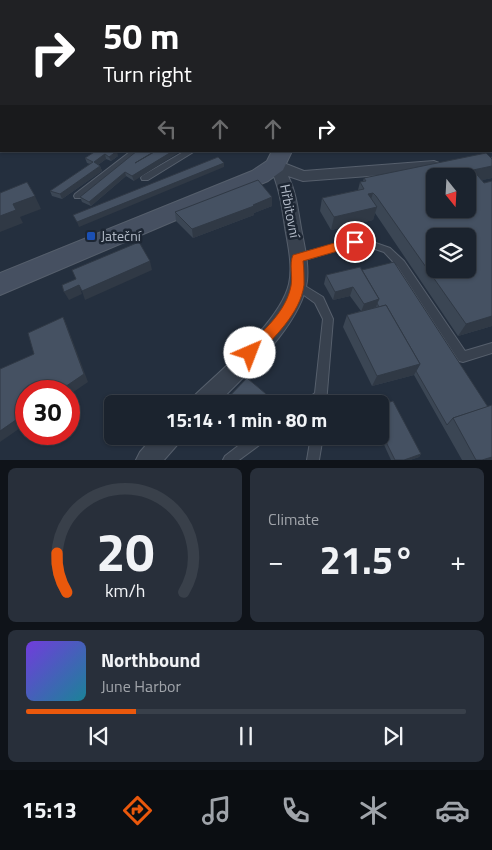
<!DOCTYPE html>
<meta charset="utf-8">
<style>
:root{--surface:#1b232e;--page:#282f3a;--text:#f1f3f6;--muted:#a0a4aa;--line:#39404a;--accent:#ea580c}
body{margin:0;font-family:"Titillium Web",sans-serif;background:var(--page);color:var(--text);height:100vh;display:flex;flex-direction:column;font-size:19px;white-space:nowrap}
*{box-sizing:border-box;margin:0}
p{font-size:16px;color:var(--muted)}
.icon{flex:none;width:28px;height:28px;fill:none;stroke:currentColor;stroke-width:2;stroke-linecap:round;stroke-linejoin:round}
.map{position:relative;height:460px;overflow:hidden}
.panel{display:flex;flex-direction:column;gap:8px;padding:8px;background:#0f1319;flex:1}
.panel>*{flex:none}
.top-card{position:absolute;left:0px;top:0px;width:492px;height:152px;box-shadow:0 1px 4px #0004,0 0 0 1px var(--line);background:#202124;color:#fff;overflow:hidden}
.needle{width:32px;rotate:162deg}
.buttons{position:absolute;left:426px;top:168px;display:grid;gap:10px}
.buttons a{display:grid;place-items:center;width:50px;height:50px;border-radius:8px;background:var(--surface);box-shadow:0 1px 4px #0004,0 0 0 1px var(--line);font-size:25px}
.speed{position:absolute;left:15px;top:380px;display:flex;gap:10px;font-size:25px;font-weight:700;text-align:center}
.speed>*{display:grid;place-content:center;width:65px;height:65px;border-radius:50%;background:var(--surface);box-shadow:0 1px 4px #0004,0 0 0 1px var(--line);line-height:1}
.speed .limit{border:8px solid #d22;background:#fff;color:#111}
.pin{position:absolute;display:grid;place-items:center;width:42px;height:42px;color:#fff;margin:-21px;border:2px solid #fff;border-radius:50%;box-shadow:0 1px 5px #0007}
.me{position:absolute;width:55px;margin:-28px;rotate:44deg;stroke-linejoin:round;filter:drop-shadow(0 0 4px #0008)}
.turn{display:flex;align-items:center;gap:18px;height:105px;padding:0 20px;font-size:22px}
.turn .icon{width:65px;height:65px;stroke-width:2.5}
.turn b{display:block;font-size:35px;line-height:42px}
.lanes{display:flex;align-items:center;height:48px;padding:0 20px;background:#0003;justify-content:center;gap:25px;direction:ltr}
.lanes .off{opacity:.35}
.big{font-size:38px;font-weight:700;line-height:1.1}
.panel .card{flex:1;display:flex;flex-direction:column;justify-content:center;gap:8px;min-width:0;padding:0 18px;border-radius:8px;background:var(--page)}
.panel .dial{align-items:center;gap:0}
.dial svg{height:130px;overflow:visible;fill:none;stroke:var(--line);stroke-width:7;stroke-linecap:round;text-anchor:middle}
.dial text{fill:var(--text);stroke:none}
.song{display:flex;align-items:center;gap:15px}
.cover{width:60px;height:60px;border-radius:8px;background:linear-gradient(135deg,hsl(260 70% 55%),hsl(190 70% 35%))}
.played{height:5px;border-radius:2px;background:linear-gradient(90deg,var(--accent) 25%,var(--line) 25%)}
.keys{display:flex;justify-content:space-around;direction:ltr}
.heat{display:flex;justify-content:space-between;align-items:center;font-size:28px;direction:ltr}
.panel .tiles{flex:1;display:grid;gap:8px;grid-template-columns:1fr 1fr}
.card:last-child{grid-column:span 2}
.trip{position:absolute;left:104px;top:395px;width:285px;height:50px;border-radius:8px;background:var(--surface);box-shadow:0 1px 4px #0004,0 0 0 1px var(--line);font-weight:700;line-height:50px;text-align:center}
.dock{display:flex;height:80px;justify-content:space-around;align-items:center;background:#0b0e12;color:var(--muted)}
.dock .icon{width:35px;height:35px}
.dock .active{color:var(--accent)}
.dock b{font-size:22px;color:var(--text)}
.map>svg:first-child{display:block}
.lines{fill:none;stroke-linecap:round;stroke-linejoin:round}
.lane-casing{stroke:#565f6c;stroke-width:2}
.street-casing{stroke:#565f6c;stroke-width:2}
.secondary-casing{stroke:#565f6c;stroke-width:2}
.path{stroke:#44595c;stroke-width:2;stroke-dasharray:2.5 2.5;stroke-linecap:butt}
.lane{fill:#38414e;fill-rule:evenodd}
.street{fill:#38414e;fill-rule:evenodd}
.secondary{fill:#465061;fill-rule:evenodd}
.wall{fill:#3b4654}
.shaded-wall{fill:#303945}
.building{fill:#455162;stroke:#303945;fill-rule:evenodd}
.route{fill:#ea580c;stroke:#983908}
.transit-dot{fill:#1a4fb4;stroke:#1d2633;stroke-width:2}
.labels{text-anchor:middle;stroke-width:5;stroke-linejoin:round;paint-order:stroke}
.street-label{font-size:14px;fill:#b4bcc9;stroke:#1d2633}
.poi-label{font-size:14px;fill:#b4bcc9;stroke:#1d2633;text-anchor:start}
</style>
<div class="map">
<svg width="492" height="460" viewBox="0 0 492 460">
<rect width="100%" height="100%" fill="#242f3e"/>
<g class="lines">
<defs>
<g id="lane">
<rect x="89" y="0" width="5" height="1"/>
<rect x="0" y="118" width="1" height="4"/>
<path d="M131,151h9l-59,47h-6l-1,-2 1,-2z"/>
<path d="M185,151h10l-47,29h-6l-1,-2 1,-2z"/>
<path d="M355,239l15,2 20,7 14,13 61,90 27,-8v10l-29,9 -4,-1 -61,-94 -14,-15 -15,-5 -14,-2 -57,17 -3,-1 -2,-3 2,-3 3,-1z"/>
<path d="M297,281l26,16 10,22 -7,85h-22l2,-4 9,-7 8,-74 -8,-16 -21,-15 -2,-3 2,-3z"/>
<path d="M251,436h17l-2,4 -27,20h-16l2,-4z"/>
<path d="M311,436h12l-4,24h-12z"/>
</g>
<g id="street">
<path d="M231,0h10v1h-9z"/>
<path d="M276,160l28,11 130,-10 5,2 2,3 -2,3 -5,2 -131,10 -15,-5c8,16 10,34 13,52 3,17 8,35 6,53 -5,43 -61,93 -90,123h-26l3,-8c28,-27 86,-74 95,-112 4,-18 -1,-39 -4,-57 -3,-22 -6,-42 -16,-62l2,-3z"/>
<path d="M154,436h27l-3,8 -14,16h-28l4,-8z"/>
</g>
<path id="secondary" d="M272,151h20l-9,19 -15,11 -268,114v-22l252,-102 15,-10z"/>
</defs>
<!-- lane casing -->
<use href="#lane" class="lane-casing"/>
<!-- street casing -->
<use href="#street" class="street-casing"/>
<!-- secondary casing -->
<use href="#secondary" class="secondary-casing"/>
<!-- path -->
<path class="path" d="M198,1l4,-1"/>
<!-- lane -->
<use href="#lane" class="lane"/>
<!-- street -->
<use href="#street" class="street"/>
<!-- secondary -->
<use href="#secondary" class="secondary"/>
</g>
<!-- wall -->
<g class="wall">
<rect x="247" y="0" width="15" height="1"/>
<path d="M351,0h71l-6,1h-65z"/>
<path d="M96,151l22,5 -7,5 -5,-2 -8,6 2,1 2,5 -40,28 -10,-3 -2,-5 40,-27 -3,-1 -2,-5z"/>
<path d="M137,151l-3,30 -8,-5 -35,30 -9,-4 -2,-5z"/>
<path d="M492,156v22l-10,2 2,3 8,-2v145l-34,10 -83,-123 -2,7 -42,10 -11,-19 2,-13 36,-8 2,-8 3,-1 1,-3 127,-20z"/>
<path d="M272,197v9l-18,7v2l-61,23 -17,-17 -1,-9z"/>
<path d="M360,267l132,193h-30l-48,-85 -42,11 -29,-59 4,-12 14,-4 -11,-15 -17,4 -9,-16 2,-9z"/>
<path d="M380,405l41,49 -2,3 -9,3h-19l-11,-24z"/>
<path d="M247,436h8l-4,4z"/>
</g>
<!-- shaded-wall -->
<g class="shaded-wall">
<path d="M22,0h27l-9,1h-18z"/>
<path d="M116,0h6v1h-15z"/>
<rect x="310" y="0" width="13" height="1"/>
<rect x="360" y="0" width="13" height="1"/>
<path d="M377,0h45l-6,1h-39z"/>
<path d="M0,31h1v8l-1,-2z"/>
<path d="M491,75h1v18l-1,1z"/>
<path d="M117,151l1,5 -7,5 -2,-4z"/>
<path d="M173,151h8l-47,30 -2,-5z"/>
<path d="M105,154l1,5 -11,8 -1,-5z"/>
<path d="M224,163v4l-145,60 -2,-5z"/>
<path d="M100,166l2,5 -40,28 -2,-5z"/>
<path d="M492,166v12l-24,5 5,-13z"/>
<path d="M125,172l1,4 -35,30 -2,-4z"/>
<path d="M373,193l-4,13 -1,-12z"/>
<path d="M35,196l6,13 -21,8 3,6 -23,9v-16l13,-12z"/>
<path d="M272,197v9l-18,7v2l-61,23 -1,-9z"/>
<path d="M377,207l-4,13 -42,10 3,-13z"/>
<path d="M150,261l2,9 -67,30 -3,-9z"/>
<path d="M79,285l3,9 -13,6 -5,-8z"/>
<path d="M353,287l-3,9 -17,4 2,-8z"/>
<path d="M379,299l-3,8 -15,5 3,-8z"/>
<path d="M492,316v10l-34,10 8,-12z"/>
<path d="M63,317l4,9 21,56 -19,13v-4h-10z"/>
<path d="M420,364l-6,11 -42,11 5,-10z"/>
<path d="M26,413v11l-26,18v-11z"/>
<path d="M421,454l-2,3 -9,3h-6z"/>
<path d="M492,457v3h-10z"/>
</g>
<!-- building -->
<g class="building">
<path d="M178,0h15l-1,1h-14z"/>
<rect x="213" y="0" width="15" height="1"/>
<path d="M332,0h17l1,1h-17z"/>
<rect x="0" y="17" width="1" height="14"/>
<path d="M492,51v24h-1v-23z"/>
<path d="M96,151h10l2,1 1,-1h8l-8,6 -4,-3 -3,2 -8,6 6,4 -40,28 -10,-3 43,-29 -8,-4z"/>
<path d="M137,151h18l-20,12 21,-12h17l-41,25 -7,-4 -36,30 -9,-5z"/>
<path d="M486,153l6,6v7l-19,4 11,13 8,-2v135l-26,8 -90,-128 -3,-3 -5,1 9,13 -43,10 -12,-19 42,-9 -4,-7 6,-1 -2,-3zM435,176h33v33h-33zM435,236h33v33h-33z"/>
<path d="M218,157l6,6 -147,59 -4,-7z"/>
<path d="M258,180l14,17 -19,8 1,1 -62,23 -17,-17z"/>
<path d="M27,182l8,14 -22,8 3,6 -16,6v-23z"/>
<path d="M139,242l11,19 -68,30 -3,-6 -15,7 -2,-7 14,-6 -4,-9z"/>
<path d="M394,262l94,145 -35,11 -6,7 -31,-54 4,-7 -34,-59 -7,2 -2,-4 2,-4 -17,-29z"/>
<path d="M360,267l19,32 -15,5 -11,-17 -18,5 -9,-17z"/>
<path d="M386,305l34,59 -43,12 -30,-61z"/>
<path d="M63,317l21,57 -25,17h-33v22l-26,18v-62l34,-15 -6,-21z"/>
<path d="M247,378l31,26h-56z"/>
<path d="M393,401l28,53 -17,6h-9l-15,-30v-25z"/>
<path d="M492,405v52l-10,3h-6l-23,-42z"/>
</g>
<!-- route -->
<path class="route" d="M355,237l6,5 -2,3 -56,16c1,8 1,16 1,24 -4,29 -30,52 -49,73l-5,2 -5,-2 -2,-5 2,-4c18,-18 41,-37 46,-63 2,-10 -2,-22 2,-31z"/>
<!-- markers -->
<rect class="transit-dot" x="86" y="231" width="10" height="10" rx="2.5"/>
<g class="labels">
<!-- street labels -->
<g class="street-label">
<text transform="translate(290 211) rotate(79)" y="5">Hřbitovní</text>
</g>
<!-- poi labels -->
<g class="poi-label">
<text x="101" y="241">Jateční</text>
</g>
</g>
</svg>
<div class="buttons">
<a><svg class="needle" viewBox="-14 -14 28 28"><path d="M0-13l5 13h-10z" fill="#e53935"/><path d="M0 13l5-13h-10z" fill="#a0a4aa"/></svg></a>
<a><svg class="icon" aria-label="layers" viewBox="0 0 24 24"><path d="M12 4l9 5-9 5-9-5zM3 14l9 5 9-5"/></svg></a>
</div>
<div class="speed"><div class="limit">30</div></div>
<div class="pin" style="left:355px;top:242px;background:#d93025"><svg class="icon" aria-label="arrive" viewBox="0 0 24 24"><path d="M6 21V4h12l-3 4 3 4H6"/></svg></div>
<svg class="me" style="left:250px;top:353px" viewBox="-20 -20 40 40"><circle r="19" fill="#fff"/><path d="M0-13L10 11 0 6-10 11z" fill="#ea580c"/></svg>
<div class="trip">15:14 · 1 min · 80 m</div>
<div class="top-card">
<div class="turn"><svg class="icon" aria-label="right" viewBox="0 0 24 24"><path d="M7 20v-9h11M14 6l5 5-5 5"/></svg><div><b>50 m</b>Turn right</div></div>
<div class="lanes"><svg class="icon off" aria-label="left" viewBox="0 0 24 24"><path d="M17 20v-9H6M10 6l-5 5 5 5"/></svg><svg class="icon off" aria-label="ahead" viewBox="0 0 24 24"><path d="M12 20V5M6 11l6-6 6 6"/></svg><svg class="icon off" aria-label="ahead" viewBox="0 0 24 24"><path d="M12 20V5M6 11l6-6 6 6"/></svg><svg class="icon" aria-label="right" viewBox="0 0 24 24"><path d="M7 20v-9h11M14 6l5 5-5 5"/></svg></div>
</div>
</div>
<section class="panel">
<div class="tiles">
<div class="card dial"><svg viewBox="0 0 100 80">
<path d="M14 69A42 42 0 1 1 86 69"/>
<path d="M14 69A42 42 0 0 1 8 45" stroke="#ea580c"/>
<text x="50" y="56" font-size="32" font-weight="700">20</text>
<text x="50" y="72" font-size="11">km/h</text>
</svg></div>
<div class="card"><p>Climate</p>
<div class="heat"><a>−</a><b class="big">21.5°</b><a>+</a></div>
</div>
<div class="card">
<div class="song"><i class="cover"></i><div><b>Northbound</b><p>June Harbor</p></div></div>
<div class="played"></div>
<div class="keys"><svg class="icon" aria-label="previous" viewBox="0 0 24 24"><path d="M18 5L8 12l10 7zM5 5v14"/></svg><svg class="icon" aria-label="pause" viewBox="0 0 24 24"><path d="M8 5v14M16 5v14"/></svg><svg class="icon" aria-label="next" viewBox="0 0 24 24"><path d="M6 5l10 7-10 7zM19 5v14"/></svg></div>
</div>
</div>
</section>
<nav class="dock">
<b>15:13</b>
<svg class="icon active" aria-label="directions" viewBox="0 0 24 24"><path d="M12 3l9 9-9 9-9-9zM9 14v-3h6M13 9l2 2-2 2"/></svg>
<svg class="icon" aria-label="music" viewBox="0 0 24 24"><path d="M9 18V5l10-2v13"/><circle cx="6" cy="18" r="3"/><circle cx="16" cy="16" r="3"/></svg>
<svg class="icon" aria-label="phone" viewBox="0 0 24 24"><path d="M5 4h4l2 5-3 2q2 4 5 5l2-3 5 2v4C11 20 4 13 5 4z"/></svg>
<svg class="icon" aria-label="climate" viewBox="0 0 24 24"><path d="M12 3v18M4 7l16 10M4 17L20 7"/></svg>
<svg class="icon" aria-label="car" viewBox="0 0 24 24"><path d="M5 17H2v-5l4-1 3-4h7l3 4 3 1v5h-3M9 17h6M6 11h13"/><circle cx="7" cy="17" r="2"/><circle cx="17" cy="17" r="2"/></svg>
</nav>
